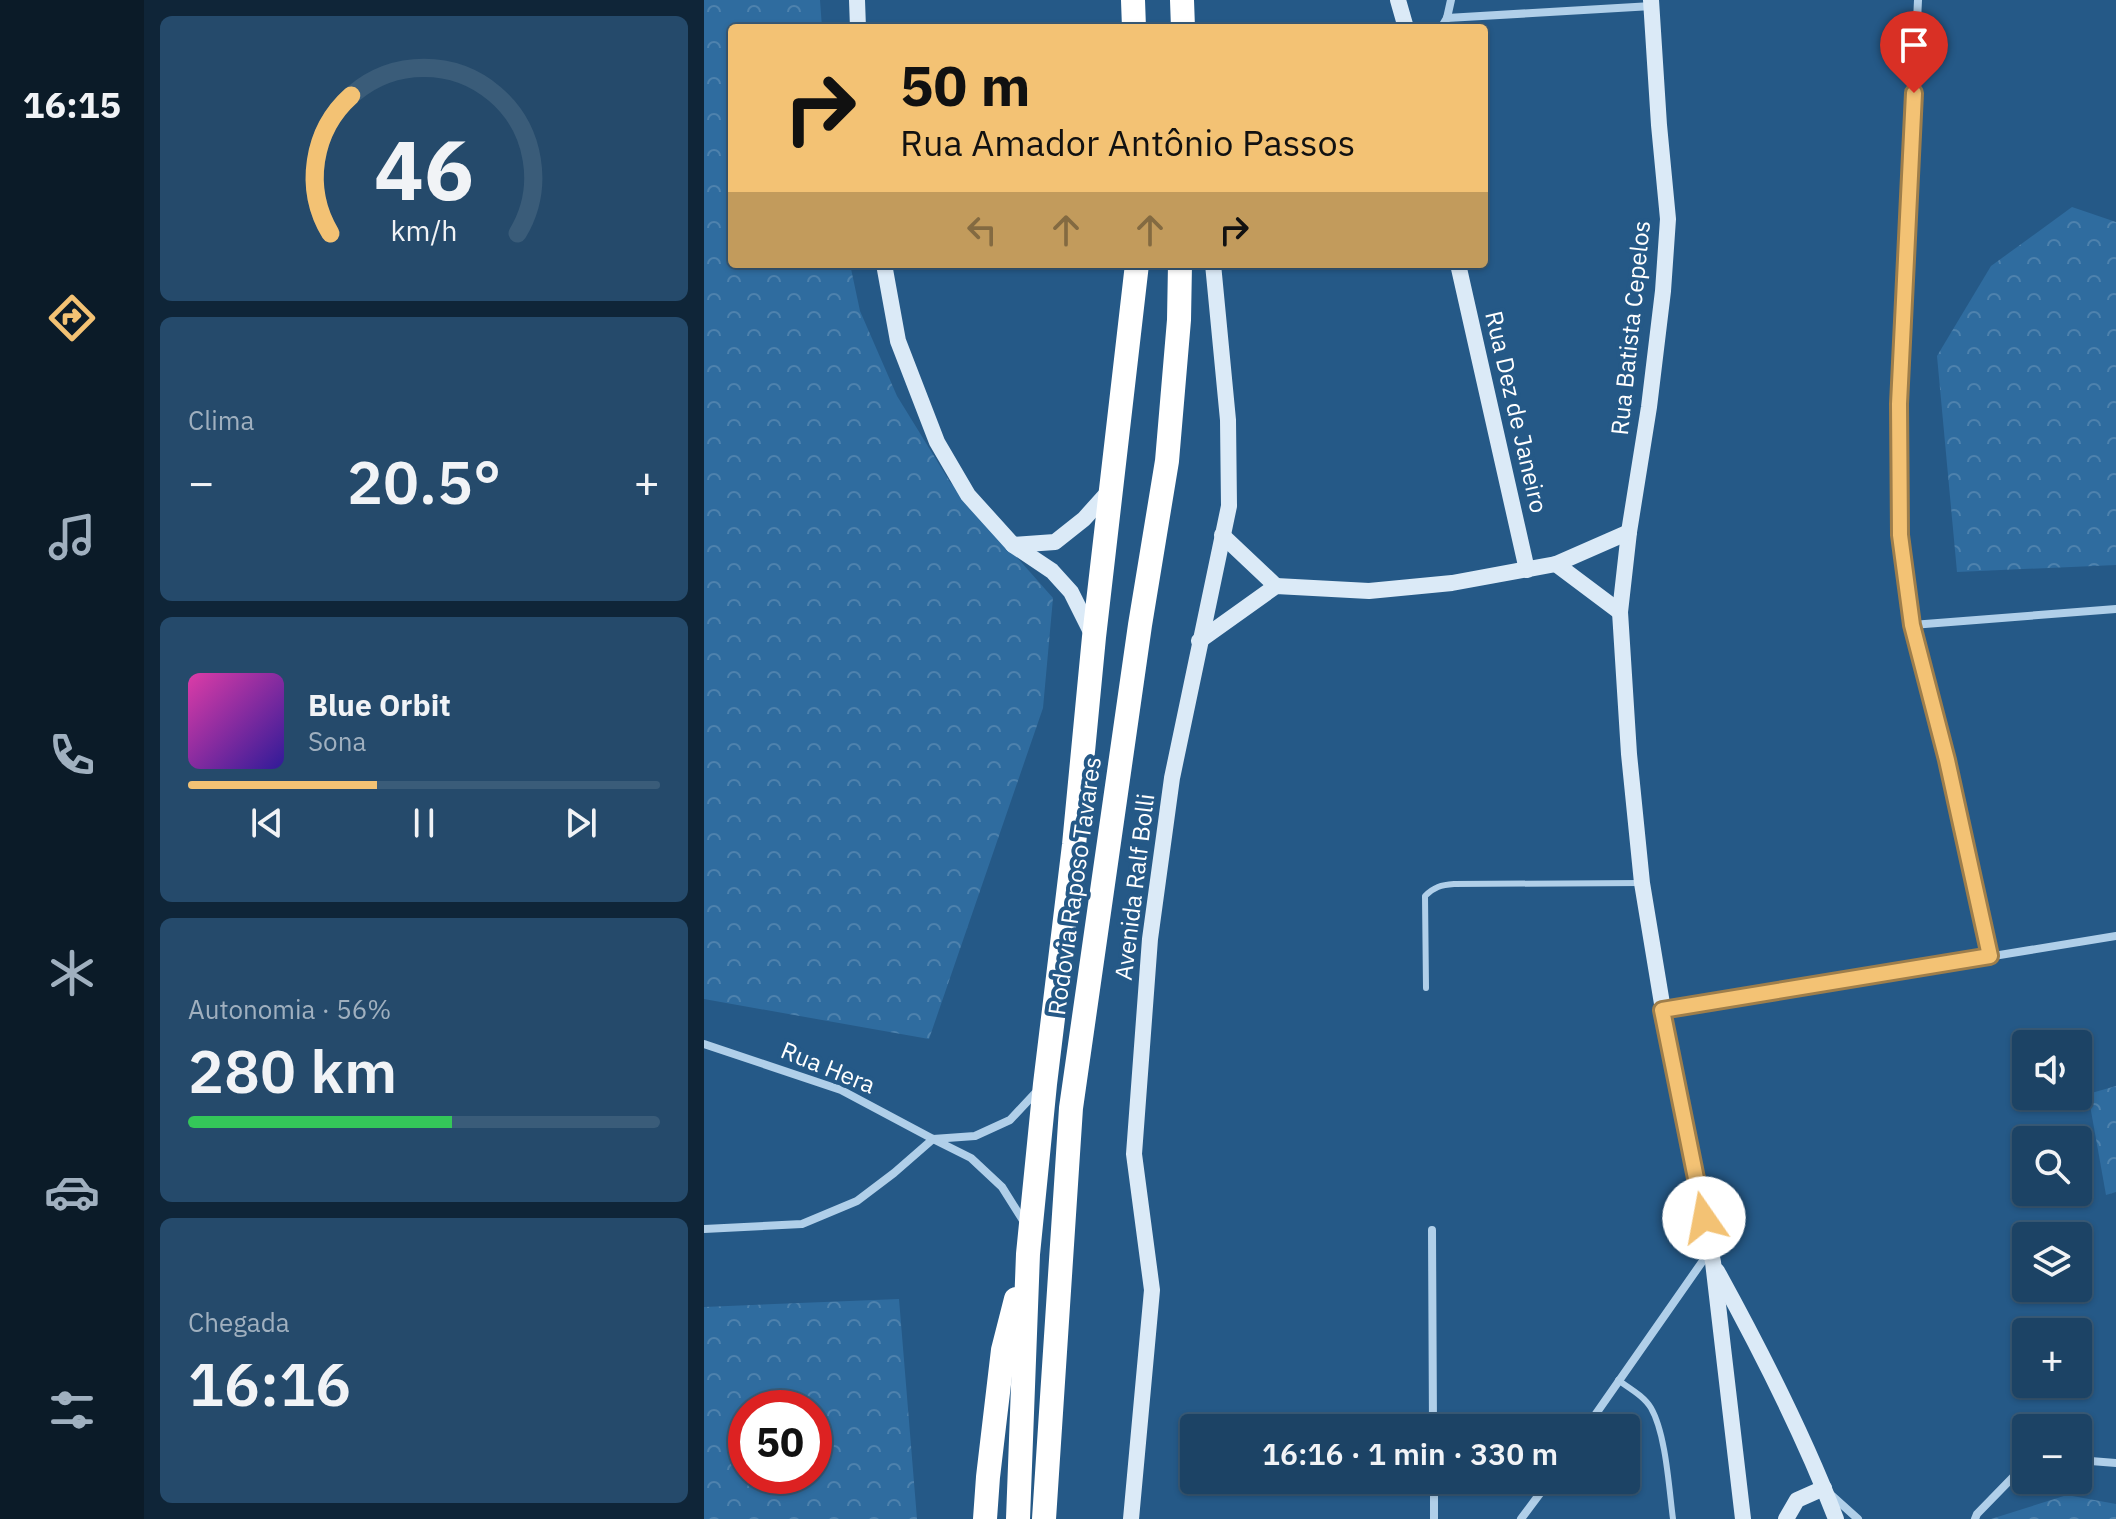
<!DOCTYPE html>
<html lang="pt">
<meta charset="utf-8">
<style>
:root{--surface:#1c4365;--page:#254a6b;--text:#f1f3f6;--muted:#a0b0bf;--line:#3a5c79;--accent:#f3c274}
body{margin:0;font-family:"IBM Plex Sans",sans-serif;background:var(--page);color:var(--text);height:100vh;display:flex;flex-direction:column;font-size:30px;white-space:nowrap}
*{box-sizing:border-box;margin:0}
p{font-size:26px;color:var(--muted)}
.icon{flex:none;width:44px;height:44px;fill:none;stroke:currentColor;stroke-width:2;stroke-linecap:round;stroke-linejoin:round}
.map{position:relative;flex:1;overflow:hidden}
.details{display:flex;flex-direction:column;gap:16px;padding:16px;background:#0f2538;width:560px}
.details>*{flex:none}
.banner{position:absolute;left:24px;top:24px;width:760px;height:244px;border-radius:8px;box-shadow:0 2px 6px #0004,0 0 0 2px var(--line);background:#f3c274;color:#111;overflow:hidden}
.tools{position:absolute;left:1308px;top:1030px;display:grid;gap:16px}
.tools a{display:grid;place-items:center;width:80px;height:80px;border-radius:8px;background:var(--surface);box-shadow:0 2px 6px #0004,0 0 0 2px var(--line);font-size:40px}
.speed{position:absolute;left:24px;top:1390px;display:flex;gap:16px;font-size:40px;font-weight:700;text-align:center}
.speed>*{display:grid;place-content:center;width:104px;height:104px;border-radius:50%;background:var(--surface);box-shadow:0 2px 6px #0004,0 0 0 2px var(--line);line-height:1}
.speed .limit{border:12px solid #d22;background:#fff;color:#111}
.pin{position:absolute;display:grid;place-items:center;width:68px;height:68px;color:#fff;margin:-82px -34px;border-radius:50% 50% 50% 0;rotate:-45deg;box-shadow:0 0 8px #0007}
.pin .icon{rotate:45deg}
.me{position:absolute;width:88px;margin:-44px;rotate:348deg;stroke-linejoin:round;filter:drop-shadow(0 0 6px #0008)}
.turn{display:flex;align-items:center;gap:28px;height:168px;padding:0 40px;font-size:36px}
.turn .icon{width:104px;height:104px;stroke-width:2.5}
.turn b{display:block;font-size:56px;line-height:68px}
.lanes{display:flex;align-items:center;height:76px;padding:0 40px;background:#0003;justify-content:center;gap:40px;direction:ltr}
.lanes .off{opacity:.35}
.big{font-size:60px;font-weight:600;line-height:1.1}
.details .widget{flex:1;display:flex;flex-direction:column;justify-content:center;gap:12px;min-width:0;padding:0 28px;border-radius:12px;background:var(--page)}
.details .dial{align-items:center;gap:0}
.dial svg{height:208px;overflow:visible;fill:none;stroke:var(--line);stroke-width:7;stroke-linecap:round;text-anchor:middle}
.dial text{fill:var(--text);stroke:none}
.song{display:flex;align-items:center;gap:24px}
.cover{width:96px;height:96px;border-radius:12px;background:linear-gradient(135deg,hsl(320 70% 55%),hsl(250 70% 35%))}
.played{height:8px;border-radius:4px;background:linear-gradient(90deg,var(--accent) 40%,var(--line) 40%)}
.keys{display:flex;justify-content:space-around;direction:ltr}
.heat{display:flex;justify-content:space-between;align-items:center;font-size:44px;direction:ltr}
.charge{height:12px;border-radius:6px;background:linear-gradient(90deg,#34c759 56%,var(--line) 0)}
.trip{position:absolute;left:476px;top:1414px;width:460px;height:80px;border-radius:8px;background:var(--surface);box-shadow:0 2px 6px #0004,0 0 0 2px var(--line);font-weight:600;line-height:80px;text-align:center}
main{display:flex;flex:1;min-height:0}
.dock{display:flex;flex-direction:column;width:144px;justify-content:space-around;align-items:center;background:#0b1b28;color:var(--muted)}
.dock .icon{width:56px;height:56px}
.dock .active{color:var(--accent)}
.dock b{font-size:36px;color:var(--text)}
.map>svg:first-child{display:block}
.forest{fill:url(#forest-crowns);fill-rule:evenodd}
.lines{fill:none;stroke-linecap:round;stroke-linejoin:round}
.lane{stroke:#b0cfe9;stroke-width:6}
.street{stroke:#b0cfe9;stroke-width:8}
.secondary{stroke:#dbeaf7;stroke-width:16}
.highway{stroke:#fff;stroke-width:24}
.route-casing{stroke:#9e7e4b;stroke-width:20}
.route{stroke:#f3c274;stroke-width:14}
.labels{text-anchor:middle;stroke-width:8;stroke-linejoin:round;paint-order:stroke}
.street-label{font-size:24px;fill:#fff;stroke:#255987}
</style>
<main>
<nav class="dock">
<b>16:15</b>
<svg class="icon active" aria-label="directions" viewBox="0 0 24 24"><path d="M12 3l9 9-9 9-9-9zM9 14v-3h6M13 9l2 2-2 2"/></svg>
<svg class="icon" aria-label="music" viewBox="0 0 24 24"><path d="M9 18V5l10-2v13"/><circle cx="6" cy="18" r="3"/><circle cx="16" cy="16" r="3"/></svg>
<svg class="icon" aria-label="phone" viewBox="0 0 24 24"><path d="M5 4h4l2 5-3 2q2 4 5 5l2-3 5 2v4C11 20 4 13 5 4z"/></svg>
<svg class="icon" aria-label="climate" viewBox="0 0 24 24"><path d="M12 3v18M4 7l16 10M4 17L20 7"/></svg>
<svg class="icon" aria-label="car" viewBox="0 0 24 24"><path d="M5 17H2v-5l4-1 3-4h7l3 4 3 1v5h-3M9 17h6M6 11h13"/><circle cx="7" cy="17" r="2"/><circle cx="17" cy="17" r="2"/></svg>
<svg class="icon" aria-label="filters" viewBox="0 0 24 24"><path d="M4 7h16M4 17h16"/><circle cx="9" cy="7" r="2"/><circle cx="15" cy="17" r="2"/></svg>
</nav>
<section class="details">
<div class="widget dial"><svg viewBox="0 0 100 80">
<path d="M14 69A42 42 0 1 1 86 69"/>
<path d="M14 69A42 42 0 0 1 22 16" stroke="#f3c274"/>
<text x="50" y="56" font-size="32" font-weight="700">46</text>
<text x="50" y="72" font-size="11">km/h</text>
</svg></div>
<div class="widget"><p>Clima</p>
<div class="heat"><a>−</a><b class="big">20.5°</b><a>+</a></div>
</div>
<div class="widget">
<div class="song"><i class="cover"></i><div><b>Blue Orbit</b><p>Sona</p></div></div>
<div class="played"></div>
<div class="keys"><svg class="icon" aria-label="previous" viewBox="0 0 24 24"><path d="M18 5L8 12l10 7zM5 5v14"/></svg><svg class="icon" aria-label="pause" viewBox="0 0 24 24"><path d="M8 5v14M16 5v14"/></svg><svg class="icon" aria-label="next" viewBox="0 0 24 24"><path d="M6 5l10 7-10 7zM19 5v14"/></svg></div>
</div>
<div class="widget"><p>Autonomia · 56%</p><b class="big">280 km</b><div class="charge"></div></div>
<div class="widget"><p>Chegada</p><b class="big">16:16</b></div>
</section>
<div class="map">
<svg width="1412" height="1519" viewBox="0 0 1412 1519">
<defs>
<pattern id="forest-crowns" width="20" height="18" patternUnits="userSpaceOnUse" patternTransform="scale(2)"><rect width="20" height="18" fill="#2f6c9f"/><path d="M2 6a3 3 0 1 1 6 0M12 15a3 3 0 1 1 6 0" fill="none" stroke="#4e82ad"/></pattern>
</defs>
<rect width="100%" height="100%" fill="#255987"/>
<!-- forest -->
<g class="forest">
<path d="M0,0h116l2,28h-90v236h118l10,47 37,85 53,86 103,116 -10,110 -114,331 -225,-40z"/>
<path d="M1368,207l44,15v343l-159,7 -20,-216 54,-90z"/>
<path d="M1412,1086v106l-10,3 -18,-101z"/>
<path d="M195,1299l18,220h-213v-212zM110,1408v68h-68v-68z"/>
<path d="M1363,1495l49,9v15h-125z"/>
</g>
<g class="lines">
<!-- lane -->
<g class="lane">
<path d="M722,988l-1,-92c9,-9 16,-11 29,-12l188,-1"/>
<path d="M914,1380c11,8 26,16 33,28 15,26 18,81 22,111"/>
</g>
<!-- street -->
<g class="street">
<path d="M1214,0l-19,404 1,131 12,90 35,135 43,196"/>
<path d="M743,18l205,-12"/>
<path d="M737,28l6,-10 4,-18"/>
<path d="M1208,625l204,-16"/>
<path d="M959,1010l453,-74"/>
<path d="M0,1044l137,46 92,49 38,19 31,29 22,35"/>
<path d="M229,1139l42,-3 35,-16 29,-31"/>
<path d="M0,1229l98,-5 55,-23 37,-28 39,-34"/>
<path d="M728,1230l1,198"/>
<path d="M882,1428l123,-176"/>
<path d="M1374,1460l38,3"/>
<path d="M730,1480v39"/>
<path d="M1125,1493l29,26"/>
<path d="M817,1519l29,-39"/>
<path d="M1271,1519l2,-5 38,-39 11,-3"/>
</g>
<!-- secondary -->
<g class="secondary">
<path d="M153,0l1,28"/>
<path d="M694,0l8,28"/>
<path d="M947,0l8,125 9,94 -5,72 -14,116 -20,125 -9,80 9,142 13,129 30,181 41,198 30,257"/>
<path d="M180,264l14,77 39,101 31,53 45,50 39,26 19,21 22,44"/>
<path d="M754,264l69,306"/>
<path d="M518,535l54,51"/>
<path d="M309,545l42,-3 29,-23 26,-29"/>
<path d="M852,564l64,48"/>
<path d="M495,641l77,-55 93,5 83,-8 104,-19 73,-32"/>
<path d="M1013,1271c44,80 86,162 119,248"/>
<path d="M427,1519l21,-229 -18,-136 16,-215 22,-161 57,-272 -1,-86 -15,-156"/>
<path d="M1082,1519l11,-19 27,-12"/>
</g>
<!-- highway -->
<g class="highway">
<path d="M429,0l1,28"/>
<path d="M478,0l1,28"/>
<path d="M281,1519l3,-42 15,-127 13,-51"/>
<path d="M314,1519l10,-265 17,-170 29,-239 20,-208 43,-373"/>
<path d="M340,1519l27,-411 69,-483 27,-164 12,-141 1,-56"/>
</g>
</g>
<g class="lines">
<defs>
<path id="route" d="M1000,1218l-42,-208 328,-54 -43,-196 -35,-135 -12,-90 -1,-131 15,-311"/>
</defs>
<!-- route casing -->
<use href="#route" class="route-casing"/>
<!-- route -->
<use href="#route" class="route"/>
</g>
<g class="labels">
<!-- street labels -->
<g class="street-label">
<text transform="translate(927 328) rotate(-84)" y="8">Rua Batista Cepelos</text>
<text transform="translate(812 412) rotate(77)" y="8">Rua Dez de Janeiro</text>
<text transform="translate(371 886) rotate(-82)" y="8">Rodovia Raposo Tavares</text>
<text transform="translate(431 887) rotate(-83)" y="8">Avenida Ralf Bolli</text>
<text transform="translate(124 1068) rotate(22)" y="8">Rua Hera</text>
</g>
</g>
</svg>
<div class="tools">
<a><svg class="icon" aria-label="sound" viewBox="0 0 24 24"><path d="M4 9h4l5-4v14l-5-4H4zM17 9q2 3 0 6"/></svg></a>
<a><svg class="icon" aria-label="search" viewBox="0 0 24 24"><circle cx="10" cy="10" r="6"/><path d="M15 15l6 6"/></svg></a>
<a><svg class="icon" aria-label="layers" viewBox="0 0 24 24"><path d="M12 4l9 5-9 5-9-5zM3 14l9 5 9-5"/></svg></a>
<a>+</a>
<a>−</a>
</div>
<div class="speed"><div class="limit">50</div></div>
<div class="pin" style="left:1210px;top:93px;background:#d93025"><svg class="icon" aria-label="arrive" viewBox="0 0 24 24"><path d="M6 21V4h12l-3 4 3 4H6"/></svg></div>
<svg class="me" style="left:1000px;top:1218px" viewBox="-20 -20 40 40"><circle r="19" fill="#fff"/><path d="M0-13L10 11 0 6-10 11z" fill="#f3c274"/></svg>
<div class="trip">16:16 · 1 min · 330 m</div>
<div class="banner">
<div class="turn"><svg class="icon" aria-label="right" viewBox="0 0 24 24"><path d="M7 20v-9h11M14 6l5 5-5 5"/></svg><div><b>50 m</b>Rua Amador Antônio Passos</div></div>
<div class="lanes"><svg class="icon off" aria-label="left" viewBox="0 0 24 24"><path d="M17 20v-9H6M10 6l-5 5 5 5"/></svg><svg class="icon off" aria-label="ahead" viewBox="0 0 24 24"><path d="M12 20V5M6 11l6-6 6 6"/></svg><svg class="icon off" aria-label="ahead" viewBox="0 0 24 24"><path d="M12 20V5M6 11l6-6 6 6"/></svg><svg class="icon" aria-label="right" viewBox="0 0 24 24"><path d="M7 20v-9h11M14 6l5 5-5 5"/></svg></div>
</div>
</div>
</main>
